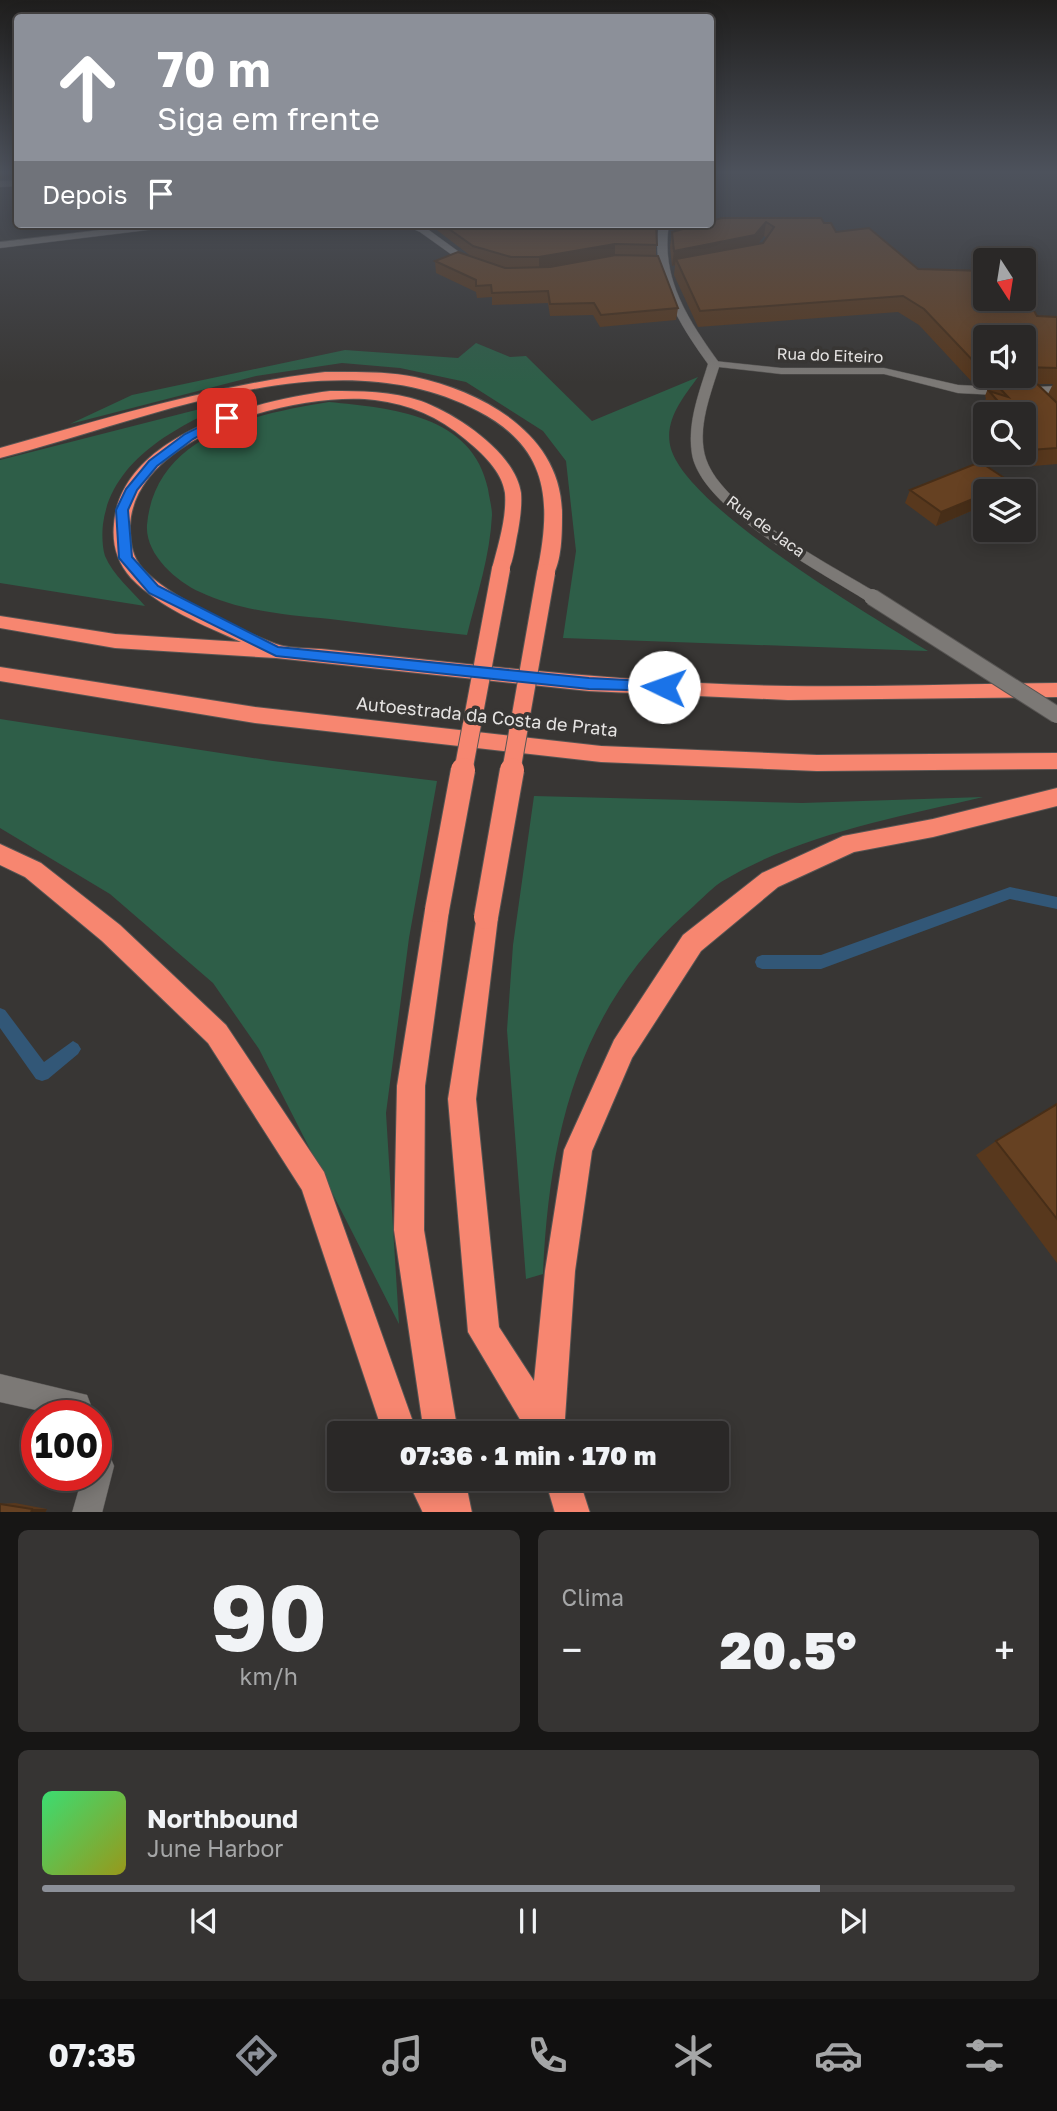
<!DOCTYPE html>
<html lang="pt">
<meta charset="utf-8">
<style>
:root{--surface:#2a2827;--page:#363433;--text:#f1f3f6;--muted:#a5a6a7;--line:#464444;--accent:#8c9099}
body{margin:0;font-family:"Golos Text",sans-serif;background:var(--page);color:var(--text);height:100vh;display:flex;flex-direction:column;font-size:26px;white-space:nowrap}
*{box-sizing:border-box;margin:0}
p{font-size:23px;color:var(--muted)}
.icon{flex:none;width:38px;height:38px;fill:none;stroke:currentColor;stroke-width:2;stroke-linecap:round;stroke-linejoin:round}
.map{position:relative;height:1512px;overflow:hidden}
.sheet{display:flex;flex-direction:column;gap:18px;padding:18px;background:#171615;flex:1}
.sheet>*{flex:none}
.guide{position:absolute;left:14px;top:14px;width:700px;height:214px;border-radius:7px;box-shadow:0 4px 18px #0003,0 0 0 2px var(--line);background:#8c9099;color:#fff;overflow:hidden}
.needle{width:46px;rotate:168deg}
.buttons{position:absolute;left:973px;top:248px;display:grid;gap:14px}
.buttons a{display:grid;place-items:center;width:63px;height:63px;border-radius:7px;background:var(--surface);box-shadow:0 4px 18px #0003,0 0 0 2px var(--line);font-size:35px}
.speed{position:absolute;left:21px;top:1400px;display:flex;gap:14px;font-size:35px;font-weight:700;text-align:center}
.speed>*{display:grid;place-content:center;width:91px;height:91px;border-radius:50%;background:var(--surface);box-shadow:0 4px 18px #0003,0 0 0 2px var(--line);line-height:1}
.speed .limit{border:10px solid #d22;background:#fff;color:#111}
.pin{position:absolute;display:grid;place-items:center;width:60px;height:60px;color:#fff;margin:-30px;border-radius:14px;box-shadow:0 4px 10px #0006}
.me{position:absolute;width:77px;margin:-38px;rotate:273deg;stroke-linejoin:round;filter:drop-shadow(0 0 5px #0008)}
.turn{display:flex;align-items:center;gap:24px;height:147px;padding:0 28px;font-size:32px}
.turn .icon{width:91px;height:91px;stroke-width:2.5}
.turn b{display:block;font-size:49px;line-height:60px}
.then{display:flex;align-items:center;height:66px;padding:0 28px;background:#0003;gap:14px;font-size:26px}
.big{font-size:52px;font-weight:800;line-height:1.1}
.sheet .widget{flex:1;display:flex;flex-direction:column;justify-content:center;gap:10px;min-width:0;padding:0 24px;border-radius:10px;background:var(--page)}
.sheet .dial{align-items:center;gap:0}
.dial b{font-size:91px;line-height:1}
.song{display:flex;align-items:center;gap:21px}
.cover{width:84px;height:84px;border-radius:10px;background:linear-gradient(135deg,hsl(140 70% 55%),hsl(60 70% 35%))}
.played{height:7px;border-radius:4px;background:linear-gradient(90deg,var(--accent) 80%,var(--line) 80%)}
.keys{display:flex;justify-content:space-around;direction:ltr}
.heat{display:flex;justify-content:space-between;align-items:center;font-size:38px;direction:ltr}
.sheet .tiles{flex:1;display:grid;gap:18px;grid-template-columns:1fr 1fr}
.widget:last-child{grid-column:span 2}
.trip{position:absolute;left:327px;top:1421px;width:402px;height:70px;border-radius:7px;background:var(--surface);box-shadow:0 4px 18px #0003,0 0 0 2px var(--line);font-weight:800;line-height:70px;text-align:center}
.tab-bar{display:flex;height:112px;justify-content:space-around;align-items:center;background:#111010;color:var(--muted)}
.tab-bar .icon{width:49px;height:49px}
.tab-bar .active{color:var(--accent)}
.tab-bar b{font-size:32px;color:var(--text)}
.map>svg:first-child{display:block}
.green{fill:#2e5e48}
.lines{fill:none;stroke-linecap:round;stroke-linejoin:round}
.stream{fill:#325777;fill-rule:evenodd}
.minor-casing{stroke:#575553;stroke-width:1}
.tertiary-casing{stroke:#575553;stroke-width:1}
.motorway-casing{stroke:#575553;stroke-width:2}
.minor{fill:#7c7976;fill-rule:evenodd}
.tertiary{fill:#7c7976;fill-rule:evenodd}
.motorway{fill:#f78670;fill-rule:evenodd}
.tertiary-bridge-casing{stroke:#575553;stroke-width:18;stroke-linecap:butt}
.motorway-bridge-far1-casing{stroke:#575553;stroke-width:20;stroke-linecap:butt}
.motorway-bridge-casing{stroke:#575553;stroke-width:26;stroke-linecap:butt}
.tertiary-bridge{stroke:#7c7976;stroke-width:16}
.motorway-bridge-far1{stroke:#f78670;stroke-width:18}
.motorway-bridge{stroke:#f78670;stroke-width:24}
.wall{fill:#58381d;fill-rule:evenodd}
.shaded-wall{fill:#472e18}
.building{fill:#664122;stroke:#472e18;stroke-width:2}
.route{fill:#1a73e8;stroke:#114b97;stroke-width:2}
.labels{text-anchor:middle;stroke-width:7;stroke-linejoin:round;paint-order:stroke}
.far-street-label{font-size:16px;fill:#e5e3e2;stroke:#383634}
.street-label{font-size:18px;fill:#e5e3e2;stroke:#383634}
</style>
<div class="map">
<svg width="1057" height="1513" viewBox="0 0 1057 1513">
<rect width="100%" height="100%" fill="#383634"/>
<!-- green -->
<g class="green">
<path d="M476,343l34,14 16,-1 66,65 106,-44c-15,21 -35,44 -27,72 19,61 199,166 257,202l-365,-13 13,-87 -10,-90 -23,-30 -77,-49 -66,-14 -58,-5 -86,13 -186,48 62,-29 213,-45 113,8z"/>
<path d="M239,399c-55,24 -127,57 -136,125 -1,9 -1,22 2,32 8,19 27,35 40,50l-145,-23v-123z"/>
<path d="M329,402c63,6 144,13 159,87 1,8 4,18 4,26 -2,41 -15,80 -25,120 -46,-5 -92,-10 -137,-16 -44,-4 -90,-8 -130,-27 -24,-11 -55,-38 -53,-67 8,-91 108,-111 182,-123z"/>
<path d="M0,719l273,42 164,20 -28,157 -23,175 13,211 -140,-275 -46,-66 -103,-89 -110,-66z"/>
<path d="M534,796l268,7 181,-6c-88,21 -183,37 -262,85 -13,9 -24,22 -36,32 -107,96 -136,222 -142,360l-17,5 -19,-249 6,-85z"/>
</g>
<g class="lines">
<!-- stream -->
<g class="stream">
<path d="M1010,887l47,10v12l-47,-10 -189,70h-59l-5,-2 -2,-5 2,-5 5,-2h59z"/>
<path d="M0,1008l5,2 39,52 29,-21 5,3 3,5 -3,5 -30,25 -6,2 -6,-2 -36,-51z"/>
</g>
<defs>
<g id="minor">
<path d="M18,180v6l-18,1v-6z"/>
<path d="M150,224h109l-5,3 -90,1 -164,20v-6z"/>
<path d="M402,224l24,4 51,37 -8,2 -49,-35z"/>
<path d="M714,361l67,7h103l74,17 58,3 41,-2v8l-41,2 -58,-3 -74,-19h-103l-71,-8v-4z"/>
<path d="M0,1374l87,21 8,21h-32l-63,-14z"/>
<path d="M96,1443l10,4 8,19 -12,47h-30l11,-38h13z"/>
</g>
<path id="tertiary" d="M659,224h10c-9,55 20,97 51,140 -9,29 -24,65 -14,95 17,51 125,106 171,134l2,4 -2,4h-10c-46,-29 -166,-92 -175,-147 -5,-31 7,-61 16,-90 -30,-42 -58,-86 -49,-140z"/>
<g id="motorway">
<path d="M325,372c30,0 60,-1 90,5 69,15 147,58 147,137 0,19 0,47 -10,63l-6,2 -9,-6c15,-72 12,-125 -59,-162 -146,-77 -331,10 -478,47v-10c107,-30 214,-63 325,-76z"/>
<path d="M330,391c30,0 62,0 91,10 35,13 94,51 100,92 1,13 -1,26 -3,38 -3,13 -4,30 -11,42l-6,2 -9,-6c6,-24 15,-51 13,-76 -3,-22 -23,-40 -40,-54 -26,-22 -56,-35 -90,-39 -74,-9 -241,33 -245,126 0,16 2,31 13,43 26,28 96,61 133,75 13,5 32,4 45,5 36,4 72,7 107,11 120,13 240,24 360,26 90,1 180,-2 269,-3v14l-269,3 -199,-9 -313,-33 -161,-10 -115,-20v-12l115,18 126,8c-38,-17 -81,-34 -110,-64 -14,-16 -19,-33 -17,-54 7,-90 144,-124 216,-133z"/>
<path d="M0,667l255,40 346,39 216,9 240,-2v16l-240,2 -216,-9 -346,-39 -255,-42z"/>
<path d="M1057,788v18l-124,31 -79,15 -76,35 -77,64 -69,107 -40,93 -17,120 -11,162h-36l-60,-101 -20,-233 30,-190 8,-3 8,3 4,8 -22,182 23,228 35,54 11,-110 19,-121 50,-110 69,-105 79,-62 81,-37 90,-17z"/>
<path d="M0,844l41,19 79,62 106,100 98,147 93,261h-34l-81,-243 -94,-147 -106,-102 -77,-64 -25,-12z"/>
<path d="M437,899l8,4 4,7 -24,176 -1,144 34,203h-34l-30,-203 3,-144 28,-176 4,-7z"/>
<path d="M407,1479h58l7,34h-49z"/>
<path d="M545,1479h34l11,34h-35z"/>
</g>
</defs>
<!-- minor casing -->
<use href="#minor" class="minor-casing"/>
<!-- tertiary casing -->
<use href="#tertiary" class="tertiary-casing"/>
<!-- motorway casing -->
<use href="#motorway" class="motorway-casing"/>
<!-- minor -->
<use href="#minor" class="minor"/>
<!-- tertiary -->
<use href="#tertiary" class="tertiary"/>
<!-- motorway -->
<use href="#motorway" class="motorway"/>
<defs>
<path id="tertiary-bridge" d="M872,597l185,118"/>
<g id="motorway-bridge-far1">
<path d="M463,772l38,-203"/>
<path d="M511,772l35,-199"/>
</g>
<g id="motorway-bridge">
<path d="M437,910l26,-140"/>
<path d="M486,917l26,-147"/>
</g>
</defs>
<!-- tertiary-bridge casing -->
<use href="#tertiary-bridge" class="tertiary-bridge-casing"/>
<!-- motorway-bridge-far1 casing -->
<use href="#motorway-bridge-far1" class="motorway-bridge-far1-casing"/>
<!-- motorway-bridge casing -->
<use href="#motorway-bridge" class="motorway-bridge-casing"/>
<!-- tertiary-bridge -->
<use href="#tertiary-bridge" class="tertiary-bridge"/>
<!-- motorway-bridge-far1 -->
<use href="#motorway-bridge-far1" class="motorway-bridge-far1"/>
<!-- motorway-bridge -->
<use href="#motorway-bridge" class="motorway-bridge"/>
</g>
<!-- wall -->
<g class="wall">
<path d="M722,218l102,5 12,9 82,37 119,47 20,1v147l-35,3 -11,-14h13v-38h-36l-6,-7 4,-10 -1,-2 5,-13h-17l-54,-58 -21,-13 -200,15 -24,-52 1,-10 -3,1 -2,-19 2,-15zM764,236l3,2 -4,5 -6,2zM985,338h39v38h-39zM1037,384h16l-5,10z"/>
<path d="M429,224h227v32l22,52 -2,12 -76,7 -7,-12 -43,1 -2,-13 -56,2v-8l-15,1 -1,-6 -40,-19 -1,-12 37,-4z"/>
<path d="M1012,483l-4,9h-23v13l-49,21 -31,-23 5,-13z"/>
<path d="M1057,1104v159l-81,-108 20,-14z"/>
<path d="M15,1503l32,6 -2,4h-45v-9z"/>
</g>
<!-- shaded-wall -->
<g class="shaded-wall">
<path d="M0,171h12l1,2 -6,5 -7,1z"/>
<path d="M766,222l-2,14 -11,14 -77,9 -1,6 -3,1 2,-15z"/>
<path d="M615,244v12l-76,12v-11z"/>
<path d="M1012,483l-4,9h-17z"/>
<path d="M985,494v11l-49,21 5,-14z"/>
<path d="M32,1509h15l-2,4h-14z"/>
</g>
<!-- building -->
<g class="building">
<path d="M722,218h99l3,5h7l5,9 33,-4 49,41 67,2v28h39v-5l13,22 20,1v51l-33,-1v-29h-39v29h-6l-55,-58 -21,-13 -203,15 -24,-52 87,-16 11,-16 -8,-5 -11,13 -81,16 -2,-19 29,-8h9v-3z"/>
<path d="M442,224h214l1,21 -42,-1 -76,13h-28l-38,-11z"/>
<path d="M458,252l47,16 45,-1 66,-12 42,1 20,52 -77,7 -7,-12 -44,1 -2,-13 -56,2 -1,-8 -15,1v-6l-41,-19z"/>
<path d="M992,380l42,1 23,22v45l-27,2 -6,-8v-27h-19l4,-1 -20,-23 19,6z"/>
<path d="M980,462l32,21 -21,9h-6v2l-44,18 -31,-22z"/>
<path d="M1057,1104v115l-61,-78z"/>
<path d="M0,1504l32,5 -1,4h-31z"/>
</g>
<!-- sky -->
<linearGradient id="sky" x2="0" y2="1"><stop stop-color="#1f1e1d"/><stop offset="0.45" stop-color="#4d525c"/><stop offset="1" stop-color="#4d525c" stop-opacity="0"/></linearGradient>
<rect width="1057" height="383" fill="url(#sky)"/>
<!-- route -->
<path class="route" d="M223,415l9,3 -39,21 -36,27 -20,24 -9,20 4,47 26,29 120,61 311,31 75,4 7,5 -2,4 -80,-2 -313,-33 -127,-63 -30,-35 -3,-48 10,-21 23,-28 36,-27z"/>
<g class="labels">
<!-- far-street labels -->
<g class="far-street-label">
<text transform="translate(830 355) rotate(2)" y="6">Rua do Eiteiro</text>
<text transform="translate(766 526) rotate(36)" y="6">Rua de Jaca</text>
</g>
<!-- street labels -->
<g class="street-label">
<text transform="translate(487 717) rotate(6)" y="6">Autoestrada da Costa de Prata</text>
</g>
</g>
</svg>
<div class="buttons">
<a><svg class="needle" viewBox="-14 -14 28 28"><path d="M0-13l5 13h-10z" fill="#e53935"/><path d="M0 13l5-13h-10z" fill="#a5a6a7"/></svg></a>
<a><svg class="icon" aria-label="sound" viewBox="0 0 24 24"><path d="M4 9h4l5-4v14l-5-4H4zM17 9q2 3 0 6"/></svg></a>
<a><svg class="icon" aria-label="search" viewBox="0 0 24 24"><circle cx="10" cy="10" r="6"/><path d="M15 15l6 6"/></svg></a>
<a><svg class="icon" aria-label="layers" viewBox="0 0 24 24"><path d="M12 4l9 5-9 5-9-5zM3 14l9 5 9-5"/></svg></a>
</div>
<div class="speed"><div class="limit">100</div></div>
<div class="pin" style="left:227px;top:418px;background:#d93025"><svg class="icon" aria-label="arrive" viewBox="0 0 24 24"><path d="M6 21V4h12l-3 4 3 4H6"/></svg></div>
<svg class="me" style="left:664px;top:687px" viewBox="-20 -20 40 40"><circle r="19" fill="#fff"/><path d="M0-13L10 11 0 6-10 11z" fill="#1a73e8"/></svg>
<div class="trip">07:36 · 1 min · 170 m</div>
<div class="guide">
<div class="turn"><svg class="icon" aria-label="ahead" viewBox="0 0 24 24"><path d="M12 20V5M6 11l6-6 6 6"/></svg><div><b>70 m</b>Siga em frente</div></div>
<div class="then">Depois<svg class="icon" aria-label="arrive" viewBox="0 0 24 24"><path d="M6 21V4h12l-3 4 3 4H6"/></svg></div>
</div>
</div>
<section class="sheet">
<div class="tiles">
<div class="widget dial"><b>90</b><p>km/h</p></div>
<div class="widget"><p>Clima</p>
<div class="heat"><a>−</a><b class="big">20.5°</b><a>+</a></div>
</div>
<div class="widget">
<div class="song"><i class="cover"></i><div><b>Northbound</b><p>June Harbor</p></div></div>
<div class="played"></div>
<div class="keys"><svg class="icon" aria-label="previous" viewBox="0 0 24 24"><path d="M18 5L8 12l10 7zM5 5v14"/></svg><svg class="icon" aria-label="pause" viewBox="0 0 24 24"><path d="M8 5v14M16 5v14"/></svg><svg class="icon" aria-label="next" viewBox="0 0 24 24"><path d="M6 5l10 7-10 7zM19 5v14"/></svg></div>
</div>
</div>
</section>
<nav class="tab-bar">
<b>07:35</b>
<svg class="icon active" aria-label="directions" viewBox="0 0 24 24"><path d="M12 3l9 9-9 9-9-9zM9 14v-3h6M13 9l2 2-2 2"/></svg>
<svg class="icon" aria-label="music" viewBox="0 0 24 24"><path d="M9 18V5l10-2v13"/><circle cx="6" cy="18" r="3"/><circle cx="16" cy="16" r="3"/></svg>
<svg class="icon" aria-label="phone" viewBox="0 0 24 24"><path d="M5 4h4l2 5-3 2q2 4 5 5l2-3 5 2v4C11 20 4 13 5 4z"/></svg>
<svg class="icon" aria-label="climate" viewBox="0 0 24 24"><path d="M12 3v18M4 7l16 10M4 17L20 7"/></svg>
<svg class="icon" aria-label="car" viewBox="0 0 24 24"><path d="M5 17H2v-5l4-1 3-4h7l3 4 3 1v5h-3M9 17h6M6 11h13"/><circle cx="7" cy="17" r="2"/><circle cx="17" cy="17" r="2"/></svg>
<svg class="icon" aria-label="filters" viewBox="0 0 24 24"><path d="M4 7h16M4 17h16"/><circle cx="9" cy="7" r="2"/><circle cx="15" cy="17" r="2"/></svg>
</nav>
